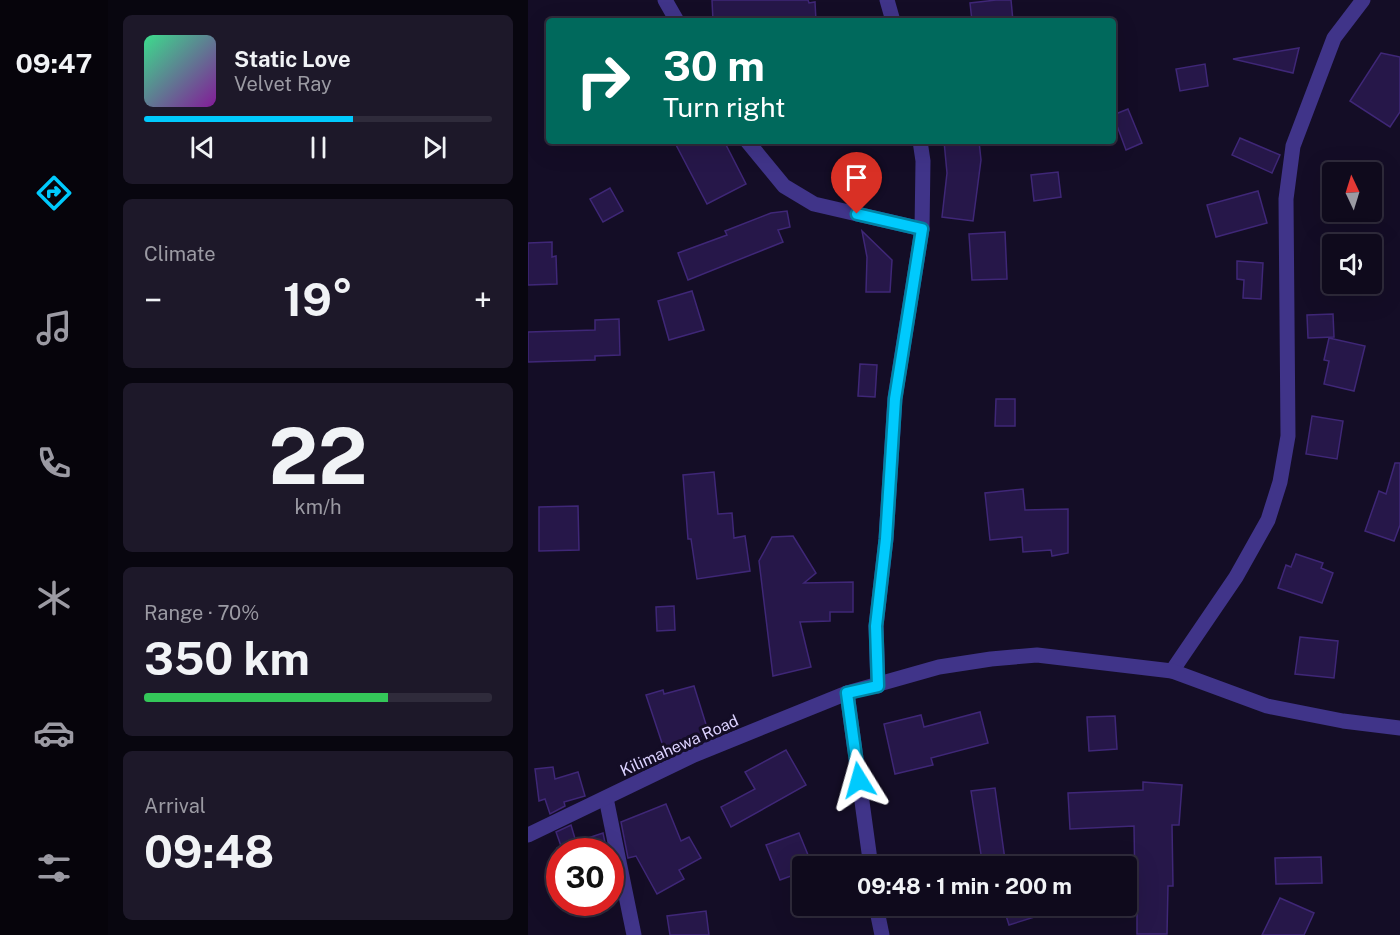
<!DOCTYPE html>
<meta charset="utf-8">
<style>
:root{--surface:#0f0a1c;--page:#1d1829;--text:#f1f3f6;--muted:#9b9aa3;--line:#2f2b3b;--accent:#00cafd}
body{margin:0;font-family:"Public Sans",sans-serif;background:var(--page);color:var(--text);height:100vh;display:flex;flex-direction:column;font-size:22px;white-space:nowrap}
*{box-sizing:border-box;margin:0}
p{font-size:20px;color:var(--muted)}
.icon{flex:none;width:33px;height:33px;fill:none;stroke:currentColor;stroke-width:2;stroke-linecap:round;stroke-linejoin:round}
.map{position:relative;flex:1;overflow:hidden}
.drawer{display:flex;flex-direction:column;gap:15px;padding:15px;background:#08060f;width:420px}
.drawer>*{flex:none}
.top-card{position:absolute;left:18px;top:18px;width:570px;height:126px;border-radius:6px;box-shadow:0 6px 24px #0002,0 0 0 2px var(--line);background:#00695c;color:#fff;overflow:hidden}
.needle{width:39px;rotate:356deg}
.fabs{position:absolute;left:794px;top:162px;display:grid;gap:12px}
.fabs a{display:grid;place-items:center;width:60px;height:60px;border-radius:6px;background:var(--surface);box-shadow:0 6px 24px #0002,0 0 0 2px var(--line);font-size:30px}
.speed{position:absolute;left:18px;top:838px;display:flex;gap:12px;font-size:30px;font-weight:700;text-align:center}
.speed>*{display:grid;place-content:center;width:78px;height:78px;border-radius:50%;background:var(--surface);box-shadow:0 6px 24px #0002,0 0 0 2px var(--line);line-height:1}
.speed .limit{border:9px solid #d22;background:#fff;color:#111}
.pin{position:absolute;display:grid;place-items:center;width:51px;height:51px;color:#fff;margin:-62px -26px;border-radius:50% 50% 50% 0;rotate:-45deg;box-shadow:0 0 6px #0007}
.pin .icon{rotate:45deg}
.me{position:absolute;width:66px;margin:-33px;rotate:352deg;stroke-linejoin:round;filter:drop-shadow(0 0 4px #0008)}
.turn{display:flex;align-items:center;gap:21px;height:126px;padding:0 18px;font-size:27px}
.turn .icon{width:78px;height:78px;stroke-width:2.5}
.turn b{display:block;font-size:42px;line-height:51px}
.big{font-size:45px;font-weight:700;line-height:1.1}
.drawer .widget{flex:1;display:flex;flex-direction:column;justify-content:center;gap:9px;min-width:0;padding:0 21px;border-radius:9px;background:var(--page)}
.drawer .dial{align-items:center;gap:0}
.dial b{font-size:78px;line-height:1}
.song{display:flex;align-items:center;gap:18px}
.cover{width:72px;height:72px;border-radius:9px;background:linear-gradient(135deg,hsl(150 70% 55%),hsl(290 70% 35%))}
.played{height:6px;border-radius:3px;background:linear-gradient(90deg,var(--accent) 60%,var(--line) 60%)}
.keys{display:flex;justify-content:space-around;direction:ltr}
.heat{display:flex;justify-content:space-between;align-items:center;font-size:33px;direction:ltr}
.charge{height:9px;border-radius:4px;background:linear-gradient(90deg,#34c759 70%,var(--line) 0)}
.trip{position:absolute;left:264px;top:856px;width:345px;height:60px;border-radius:6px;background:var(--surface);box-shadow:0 6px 24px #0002,0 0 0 2px var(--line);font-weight:700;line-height:60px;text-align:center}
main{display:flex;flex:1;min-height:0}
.tabs{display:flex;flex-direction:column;width:108px;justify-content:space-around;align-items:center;background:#06040b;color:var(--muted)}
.tabs .icon{width:42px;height:42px}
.tabs .selected{color:var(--accent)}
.tabs b{font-size:27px;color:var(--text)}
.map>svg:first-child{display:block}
.building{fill:#261749;stroke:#3f2777;stroke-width:1.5}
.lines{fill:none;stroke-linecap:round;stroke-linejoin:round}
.minor{stroke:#403489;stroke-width:15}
.route-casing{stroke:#0083a4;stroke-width:15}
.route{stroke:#00cafd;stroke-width:10}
.labels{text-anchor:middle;stroke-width:6;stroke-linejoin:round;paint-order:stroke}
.street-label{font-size:16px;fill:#dcd2ff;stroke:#140d26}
</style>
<main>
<nav class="tabs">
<b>09:47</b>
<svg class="icon selected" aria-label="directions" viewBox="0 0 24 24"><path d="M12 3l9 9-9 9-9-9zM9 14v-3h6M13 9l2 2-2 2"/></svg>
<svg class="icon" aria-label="music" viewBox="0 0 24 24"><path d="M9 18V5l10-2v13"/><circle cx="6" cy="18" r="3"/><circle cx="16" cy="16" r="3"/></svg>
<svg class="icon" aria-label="phone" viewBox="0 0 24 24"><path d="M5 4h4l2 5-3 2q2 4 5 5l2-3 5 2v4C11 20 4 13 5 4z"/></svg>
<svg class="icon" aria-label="climate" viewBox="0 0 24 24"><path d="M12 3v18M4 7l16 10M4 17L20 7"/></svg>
<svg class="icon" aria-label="car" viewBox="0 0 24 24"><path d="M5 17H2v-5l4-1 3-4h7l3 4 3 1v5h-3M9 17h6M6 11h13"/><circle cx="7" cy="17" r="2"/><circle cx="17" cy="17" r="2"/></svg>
<svg class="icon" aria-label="filters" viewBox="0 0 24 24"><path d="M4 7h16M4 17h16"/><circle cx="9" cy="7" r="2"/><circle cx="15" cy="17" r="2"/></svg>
</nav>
<section class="drawer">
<div class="widget">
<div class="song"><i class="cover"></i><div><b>Static Love</b><p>Velvet Ray</p></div></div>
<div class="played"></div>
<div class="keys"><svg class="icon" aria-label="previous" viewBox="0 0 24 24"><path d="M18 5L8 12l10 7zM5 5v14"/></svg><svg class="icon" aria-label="pause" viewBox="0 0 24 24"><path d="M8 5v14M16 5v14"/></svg><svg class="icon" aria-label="next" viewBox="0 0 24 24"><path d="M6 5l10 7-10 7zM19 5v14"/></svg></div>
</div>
<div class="widget"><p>Climate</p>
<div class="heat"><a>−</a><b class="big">19°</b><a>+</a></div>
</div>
<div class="widget dial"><b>22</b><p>km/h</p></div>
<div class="widget"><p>Range · 70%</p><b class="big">350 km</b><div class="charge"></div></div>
<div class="widget"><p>Arrival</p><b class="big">09:48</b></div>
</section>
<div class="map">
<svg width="872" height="935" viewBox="0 0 872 935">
<rect width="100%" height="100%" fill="#140d26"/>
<!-- building -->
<g class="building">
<path d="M184,0h96l1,3 6,-1 1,19h-103z"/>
<path d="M468,0h15l2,21h-41l-2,-18z"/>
<path d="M771,48l-6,25 -60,-14z"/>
<path d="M853,53l19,4v55l-10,15 -40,-26z"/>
<path d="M677,64l3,22 -28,5 -4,-22z"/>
<path d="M600,109l14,34 -16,7 -13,-35z"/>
<path d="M712,138l40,17 -8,18 -40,-18z"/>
<path d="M146,141h50l22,43 -39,20z"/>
<path d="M416,141h35l2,19 -8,61 -31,-4 5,-44z"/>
<path d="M530,172l3,25 -27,4 -3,-26z"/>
<path d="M82,188l13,23 -20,11 -13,-23z"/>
<path d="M730,191l9,32 -51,14 -9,-32z"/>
<path d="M259,211l3,16 -12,3 5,12 -95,38 -10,-27 49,-18 -2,-4 46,-18z"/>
<path d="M334,231l30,29 -2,32h-24l1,-35z"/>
<path d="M477,232l2,47 -35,1 -3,-46z"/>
<path d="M24,242v15l4,-1 1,28 -29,1v-42z"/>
<path d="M709,261l26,2 -2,36 -18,-1 1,-18 -7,-1z"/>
<path d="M164,291l12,39 -35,10 -11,-39z"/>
<path d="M805,314l1,23 -26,1 -1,-23z"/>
<path d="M91,319l1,36 -25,1v4l-67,2v-30l67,-2v-10z"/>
<path d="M801,338l36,8 -11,45 -30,-7 5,-23 -5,-1z"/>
<path d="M332,364l17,1 -2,32 -17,-1z"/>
<path d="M468,399h19v27h-20z"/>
<path d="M784,416l31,5 -6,38 -31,-5z"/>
<path d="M867,463h5v62l-6,16 -29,-10 14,-40 7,3z"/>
<path d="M186,472l4,42 14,-1 2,25 11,-2 5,35 -53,8 -6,-40h-3l-5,-64z"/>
<path d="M495,489l2,21 43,-1v44l-16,3 -1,-6 -28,2 -1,-15 -32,3 -5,-47z"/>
<path d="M50,506l1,44 -40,1v-44z"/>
<path d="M265,536l23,37 -12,10 49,-1v30h-23v9l-30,1 11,45 -38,9 -14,-115 13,-24z"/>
<path d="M768,554l27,9 -2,5 12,5 -11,30 -44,-15 8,-23 5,2z"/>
<path d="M146,606l1,24 -18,1 -1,-24z"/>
<path d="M772,637l38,4 -4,37 -39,-4z"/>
<path d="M166,686l15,48 -45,15 -18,-54 17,-5 1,4z"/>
<path d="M452,712l8,31 -57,15 2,7 -38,9 -11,-50 37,-9 3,12z"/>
<path d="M587,716l2,33 -28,2 -2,-34z"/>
<path d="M258,750l20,35 -75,42 -10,-20 34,-18 -10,-17z"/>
<path d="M25,767l2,12 23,-7 7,24 -21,6 1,4 -15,8 -5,-15 -6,2 -4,-32z"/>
<path d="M615,782l39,3 -3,40h-7l1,61h-5l-1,48h-30v-48h-2l-1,-60 -64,3 -2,-36 75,-3z"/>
<path d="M467,788l11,79h-23l-12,-76z"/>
<path d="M138,804l15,37 8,-4 12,21 -22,12 5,9 -27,15 -21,-38 -8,2 -7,-36z"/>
<path d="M43,825l5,17 27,-9 4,19h-50v-4l4,-2 -5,-14z"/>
<path d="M271,833l14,34h-11v5l-22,8 -14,-35z"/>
<path d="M793,857l1,26 -46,1 -1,-26z"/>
<path d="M752,898l34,15 -10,22h-42z"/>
<path d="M475,906h53l1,4 -48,15z"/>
<path d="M178,911l3,24h-39l-3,-19z"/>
</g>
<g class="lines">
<!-- minor -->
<g class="minor">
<path d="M137,0l12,21"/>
<path d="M359,0l6,21"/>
<path d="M219,141l37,45 30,18 108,25"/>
<path d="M644,671l64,-94 32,-57 12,-38 8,-46 -2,-237 7,-53 41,-108 29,-38"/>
<path d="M350,686l-2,-60 10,-87 9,-141 27,-169 1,-68 -3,-20"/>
<path d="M319,693l24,174"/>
<path d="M78,798l28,137"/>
<path d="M0,835l166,-80 153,-62 92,-26 52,-8 46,-4 135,16 95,35 76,15 57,7"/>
<path d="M348,906l6,29"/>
</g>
</g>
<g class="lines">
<defs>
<path id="route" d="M329,214l65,15 -27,170 -9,140 -10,87 2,60 -31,7 12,87"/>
</defs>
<!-- route casing -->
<use href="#route" class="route-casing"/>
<!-- route -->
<use href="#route" class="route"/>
</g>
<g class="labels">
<!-- street labels -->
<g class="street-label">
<text transform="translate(151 745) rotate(-24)" y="6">Kilimahewa Road</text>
</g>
</g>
</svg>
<div class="fabs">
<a><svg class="needle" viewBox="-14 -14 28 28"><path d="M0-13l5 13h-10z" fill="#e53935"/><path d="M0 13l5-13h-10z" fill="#9b9aa3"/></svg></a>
<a><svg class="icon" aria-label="sound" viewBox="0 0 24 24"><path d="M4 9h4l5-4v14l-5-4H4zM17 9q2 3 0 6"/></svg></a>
</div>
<div class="speed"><div class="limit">30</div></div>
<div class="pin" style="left:329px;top:214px;background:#d93025"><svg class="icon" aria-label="arrive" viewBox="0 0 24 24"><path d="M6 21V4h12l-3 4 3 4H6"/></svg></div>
<svg class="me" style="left:331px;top:780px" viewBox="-20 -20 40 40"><path d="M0-17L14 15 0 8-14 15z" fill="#00cafd" stroke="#fff" stroke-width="4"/></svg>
<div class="trip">09:48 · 1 min · 200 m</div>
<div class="top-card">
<div class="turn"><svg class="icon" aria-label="right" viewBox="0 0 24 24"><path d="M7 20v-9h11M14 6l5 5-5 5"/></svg><div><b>30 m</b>Turn right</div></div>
</div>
</div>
</main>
